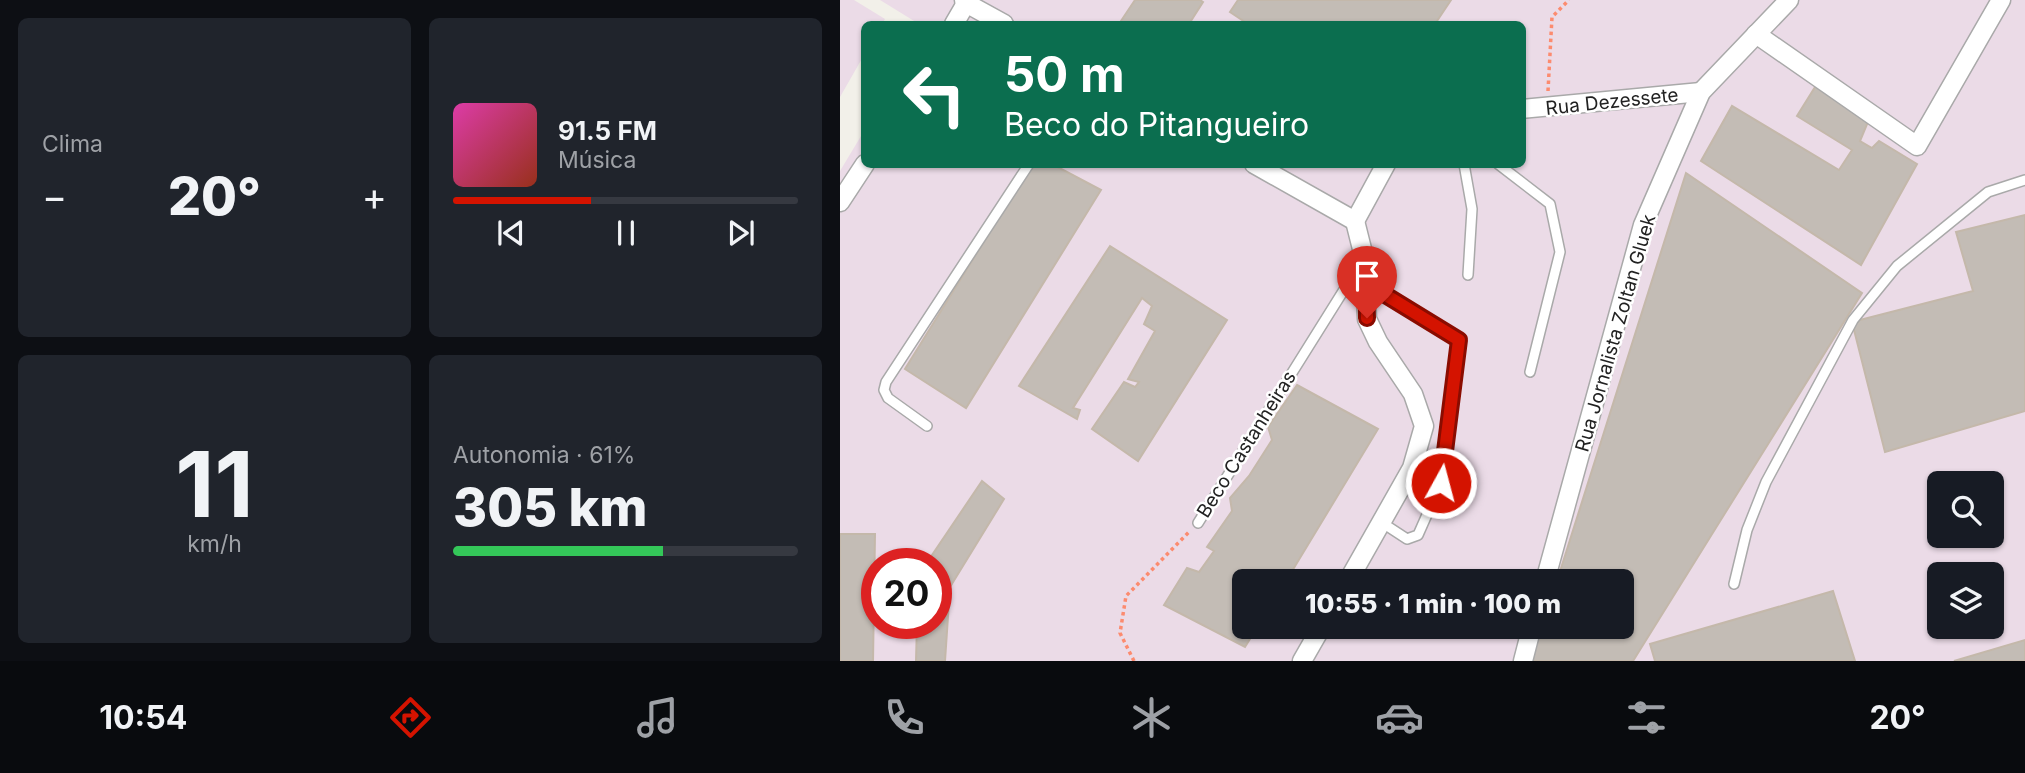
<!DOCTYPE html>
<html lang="pt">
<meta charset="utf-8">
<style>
:root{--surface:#171b24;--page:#20242c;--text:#f1f3f6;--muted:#9ea1a6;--line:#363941;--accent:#d41300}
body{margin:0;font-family:Inter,sans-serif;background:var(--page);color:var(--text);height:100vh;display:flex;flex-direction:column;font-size:26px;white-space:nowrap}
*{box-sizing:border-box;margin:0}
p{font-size:23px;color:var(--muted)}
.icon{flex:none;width:38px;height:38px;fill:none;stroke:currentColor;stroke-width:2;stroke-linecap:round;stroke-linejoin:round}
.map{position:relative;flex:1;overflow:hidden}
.side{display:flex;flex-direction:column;gap:18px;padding:18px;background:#0d0f14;width:840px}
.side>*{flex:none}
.banner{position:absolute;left:21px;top:21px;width:665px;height:147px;border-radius:10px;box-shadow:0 2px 5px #0004;background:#0b6e4f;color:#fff;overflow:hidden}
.tools{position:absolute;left:1087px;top:471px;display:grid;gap:14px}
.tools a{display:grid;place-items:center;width:77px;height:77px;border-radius:10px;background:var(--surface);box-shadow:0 2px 5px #0004;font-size:35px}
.speed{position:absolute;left:21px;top:548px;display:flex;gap:14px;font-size:35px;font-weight:700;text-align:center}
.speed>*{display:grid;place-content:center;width:91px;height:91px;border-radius:50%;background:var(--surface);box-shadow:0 2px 5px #0004;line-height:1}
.speed .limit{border:10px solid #d22;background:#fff;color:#111}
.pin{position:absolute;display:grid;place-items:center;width:60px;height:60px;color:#fff;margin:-72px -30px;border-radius:50% 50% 50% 0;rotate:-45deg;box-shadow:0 0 7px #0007}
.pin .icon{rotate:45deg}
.me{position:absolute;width:77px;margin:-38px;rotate:7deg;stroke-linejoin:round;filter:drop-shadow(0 0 5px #0008)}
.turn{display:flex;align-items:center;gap:24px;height:147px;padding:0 28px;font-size:32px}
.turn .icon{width:91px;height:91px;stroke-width:2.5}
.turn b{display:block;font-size:49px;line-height:60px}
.big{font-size:52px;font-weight:800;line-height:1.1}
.side .tile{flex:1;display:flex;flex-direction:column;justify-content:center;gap:10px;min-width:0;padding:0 24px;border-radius:10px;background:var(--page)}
.side .dial{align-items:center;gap:0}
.dial b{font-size:91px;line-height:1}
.song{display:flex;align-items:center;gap:21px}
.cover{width:84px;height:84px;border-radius:10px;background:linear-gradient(135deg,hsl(320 70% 55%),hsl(10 70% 35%))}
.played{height:7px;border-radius:4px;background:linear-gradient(90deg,var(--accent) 40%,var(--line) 40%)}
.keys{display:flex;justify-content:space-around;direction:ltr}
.heat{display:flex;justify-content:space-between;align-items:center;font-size:38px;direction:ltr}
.charge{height:10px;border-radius:5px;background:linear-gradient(90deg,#34c759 61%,var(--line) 0)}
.side .tiles{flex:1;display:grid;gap:18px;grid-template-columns:repeat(2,1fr)}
.trip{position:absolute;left:392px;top:569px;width:402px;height:70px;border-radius:10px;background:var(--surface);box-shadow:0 2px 5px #0004;font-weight:800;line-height:70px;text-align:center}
.dock{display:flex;height:112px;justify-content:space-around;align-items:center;background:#090b0e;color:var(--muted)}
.dock .icon{width:49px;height:49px}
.dock .selected{color:var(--accent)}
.dock b{font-size:32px;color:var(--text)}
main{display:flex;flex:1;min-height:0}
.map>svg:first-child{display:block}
.industrial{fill:#ebdbe7;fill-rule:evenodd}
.building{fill:#c3bcb5;stroke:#c4b8aa;stroke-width:2}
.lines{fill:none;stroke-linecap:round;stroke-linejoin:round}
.lane-casing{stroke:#a9a9a9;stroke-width:12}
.street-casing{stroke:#a9a9a9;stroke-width:21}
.path{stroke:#fc8b6f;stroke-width:3.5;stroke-dasharray:3.5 3.5;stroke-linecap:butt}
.lane{stroke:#fff;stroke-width:9}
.street{stroke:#fff;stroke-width:18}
.route-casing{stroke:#8a0c00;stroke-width:18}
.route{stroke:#d41300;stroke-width:12}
.labels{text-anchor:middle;stroke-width:5;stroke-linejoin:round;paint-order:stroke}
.street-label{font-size:19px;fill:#222;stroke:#fff}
</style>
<main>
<section class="side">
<div class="tiles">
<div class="tile"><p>Clima</p>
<div class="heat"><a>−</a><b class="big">20°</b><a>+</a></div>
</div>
<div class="tile">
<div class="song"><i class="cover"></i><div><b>91.5 FM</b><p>Música</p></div></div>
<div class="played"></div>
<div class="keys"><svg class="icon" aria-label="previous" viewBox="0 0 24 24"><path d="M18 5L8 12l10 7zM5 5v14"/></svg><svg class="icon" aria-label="pause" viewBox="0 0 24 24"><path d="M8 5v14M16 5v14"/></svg><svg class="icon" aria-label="next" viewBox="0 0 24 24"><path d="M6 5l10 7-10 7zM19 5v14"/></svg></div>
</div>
<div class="tile dial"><b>11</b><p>km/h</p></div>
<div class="tile"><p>Autonomia · 61%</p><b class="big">305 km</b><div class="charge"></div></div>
</div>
</section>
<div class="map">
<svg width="1185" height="661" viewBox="0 0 1185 661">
<rect width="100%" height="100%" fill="#f2f0e9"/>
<!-- industrial -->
<g class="industrial">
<path d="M0,0h14l31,19 -3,5h-18v31l-24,42z"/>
<path d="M40,0h1145v661h-1185v-490l24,-40v33h658v-140h-603zM1099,483h53v53h-53zM37,564h59v59h-59zM1099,574h53v52h-53zM404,581h378v45h-378z"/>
</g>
<!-- building -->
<g class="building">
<path d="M295,0h65l3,2 -14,22h-70z"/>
<path d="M398,0h213l-16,24h-187l-18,-12z"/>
<path d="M977,84l53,33 -10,24 12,7 7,-7 38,23 -56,101 -160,-104 31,-55 107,64 13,-20 -55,-34z"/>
<path d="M192,164h20l49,26 -135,218 -61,-39z"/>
<path d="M846,173l176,120 -229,368h-102l11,-35h80v-45h-65z"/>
<path d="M1185,215v196l-140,41 -33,-130 121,-31 -17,-59z"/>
<path d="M270,246l117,74 -89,141 -46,-32 32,-47 11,5 4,-5 -11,-3 27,-48 -11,-7 8,-18 -10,-8 -69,110 7,2 -3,9 -58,-33z"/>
<path d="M457,385l81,44 -92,152h-42v45h14l-13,21 -81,-42 23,-37 12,4 15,-21 -7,-4 25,-36 -2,-13 19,-22 23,-36 -4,-13z"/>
<path d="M142,481l22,18 -54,88 -5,74h-29l1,-38h19v-59h-10z"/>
<path d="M0,534h35l-2,127h-33z"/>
<path d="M993,591l22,70h-200l-5,-17z"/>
<path d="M1185,640v21h-71z"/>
</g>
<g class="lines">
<defs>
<g id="lane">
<path d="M624,164l8,45 -4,66"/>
<path d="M658,164l52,40 10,48 -30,120"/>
<path d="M526,283l93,57 -18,143 -23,52 -11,4 -26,-17"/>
<path d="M87,426l-39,-28 -4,-8 2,-8 143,-218"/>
<path d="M358,523l164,-262"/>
<path d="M894,584l13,-54 19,-48 87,-162 44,-54 91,-74 37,-12"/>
</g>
<g id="street">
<path d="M124,0l2,3 38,21"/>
<path d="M114,24l14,-24"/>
<path d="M916,34l161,112 84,-146"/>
<path d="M682,109l179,-17"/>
<path d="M414,164l101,57"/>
<path d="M0,202l25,-38"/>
<path d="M515,221l31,-57"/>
<path d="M508,581l64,-113 12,-42 -11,-32 -35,-52 -11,-23 -3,-62 -9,-36"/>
<path d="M705,581l98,-356 58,-133 88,-92"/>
<path d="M462,661l20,-35"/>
<path d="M683,661l9,-35"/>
</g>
</defs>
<!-- lane casing -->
<use href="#lane" class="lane-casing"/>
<!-- street casing -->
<use href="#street" class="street-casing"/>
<!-- path -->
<g class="path">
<path d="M708,91l4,-74 17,-17"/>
<path d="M294,661l-14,-28 6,-37 63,-64"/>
</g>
<!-- lane -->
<use href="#lane" class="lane"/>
<!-- street -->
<use href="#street" class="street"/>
</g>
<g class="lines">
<defs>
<path id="route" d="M527,318l-1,-35 93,57 -18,143"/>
</defs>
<!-- route casing -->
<use href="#route" class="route-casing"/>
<!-- route -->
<use href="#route" class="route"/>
</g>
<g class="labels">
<!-- street labels -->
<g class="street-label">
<text transform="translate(772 101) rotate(-6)" y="7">Rua Dezessete</text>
<text transform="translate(775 333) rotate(-74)" y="7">Rua Jornalista Zoltan Gluek</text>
<text transform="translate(406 444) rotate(-58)" y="7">Beco Castanheiras</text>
</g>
</g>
</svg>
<div class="tools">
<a><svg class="icon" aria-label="search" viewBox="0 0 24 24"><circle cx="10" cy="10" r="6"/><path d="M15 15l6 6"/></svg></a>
<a><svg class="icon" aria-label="layers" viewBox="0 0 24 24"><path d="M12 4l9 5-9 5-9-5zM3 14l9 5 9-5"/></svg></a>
</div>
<div class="speed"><div class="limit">20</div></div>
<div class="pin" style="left:527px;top:318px;background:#d93025"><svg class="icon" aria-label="arrive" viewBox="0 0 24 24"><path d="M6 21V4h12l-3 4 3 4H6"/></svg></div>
<svg class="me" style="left:601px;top:483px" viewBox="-20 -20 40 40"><circle r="17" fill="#d41300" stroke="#fff" stroke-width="3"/><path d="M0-11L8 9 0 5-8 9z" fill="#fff"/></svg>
<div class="trip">10:55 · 1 min · 100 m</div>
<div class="banner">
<div class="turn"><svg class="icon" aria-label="left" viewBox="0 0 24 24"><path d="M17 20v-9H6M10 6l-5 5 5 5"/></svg><div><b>50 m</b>Beco do Pitangueiro</div></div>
</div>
</div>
</main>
<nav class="dock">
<b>10:54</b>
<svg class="icon selected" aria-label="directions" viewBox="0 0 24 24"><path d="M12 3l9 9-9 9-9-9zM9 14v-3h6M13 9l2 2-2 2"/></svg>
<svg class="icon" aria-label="music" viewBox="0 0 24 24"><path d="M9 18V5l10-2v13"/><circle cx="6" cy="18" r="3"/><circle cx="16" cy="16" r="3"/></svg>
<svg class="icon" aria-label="phone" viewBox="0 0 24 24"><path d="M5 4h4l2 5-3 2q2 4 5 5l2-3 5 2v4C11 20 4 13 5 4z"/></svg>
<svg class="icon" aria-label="climate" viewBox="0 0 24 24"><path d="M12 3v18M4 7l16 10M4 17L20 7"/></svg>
<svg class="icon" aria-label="car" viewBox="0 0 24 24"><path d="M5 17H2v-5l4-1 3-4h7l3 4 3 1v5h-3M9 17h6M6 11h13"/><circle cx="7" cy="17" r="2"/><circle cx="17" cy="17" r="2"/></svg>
<svg class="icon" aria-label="filters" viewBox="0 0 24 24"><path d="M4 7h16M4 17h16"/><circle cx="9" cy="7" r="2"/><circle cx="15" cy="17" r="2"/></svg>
<b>20°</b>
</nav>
